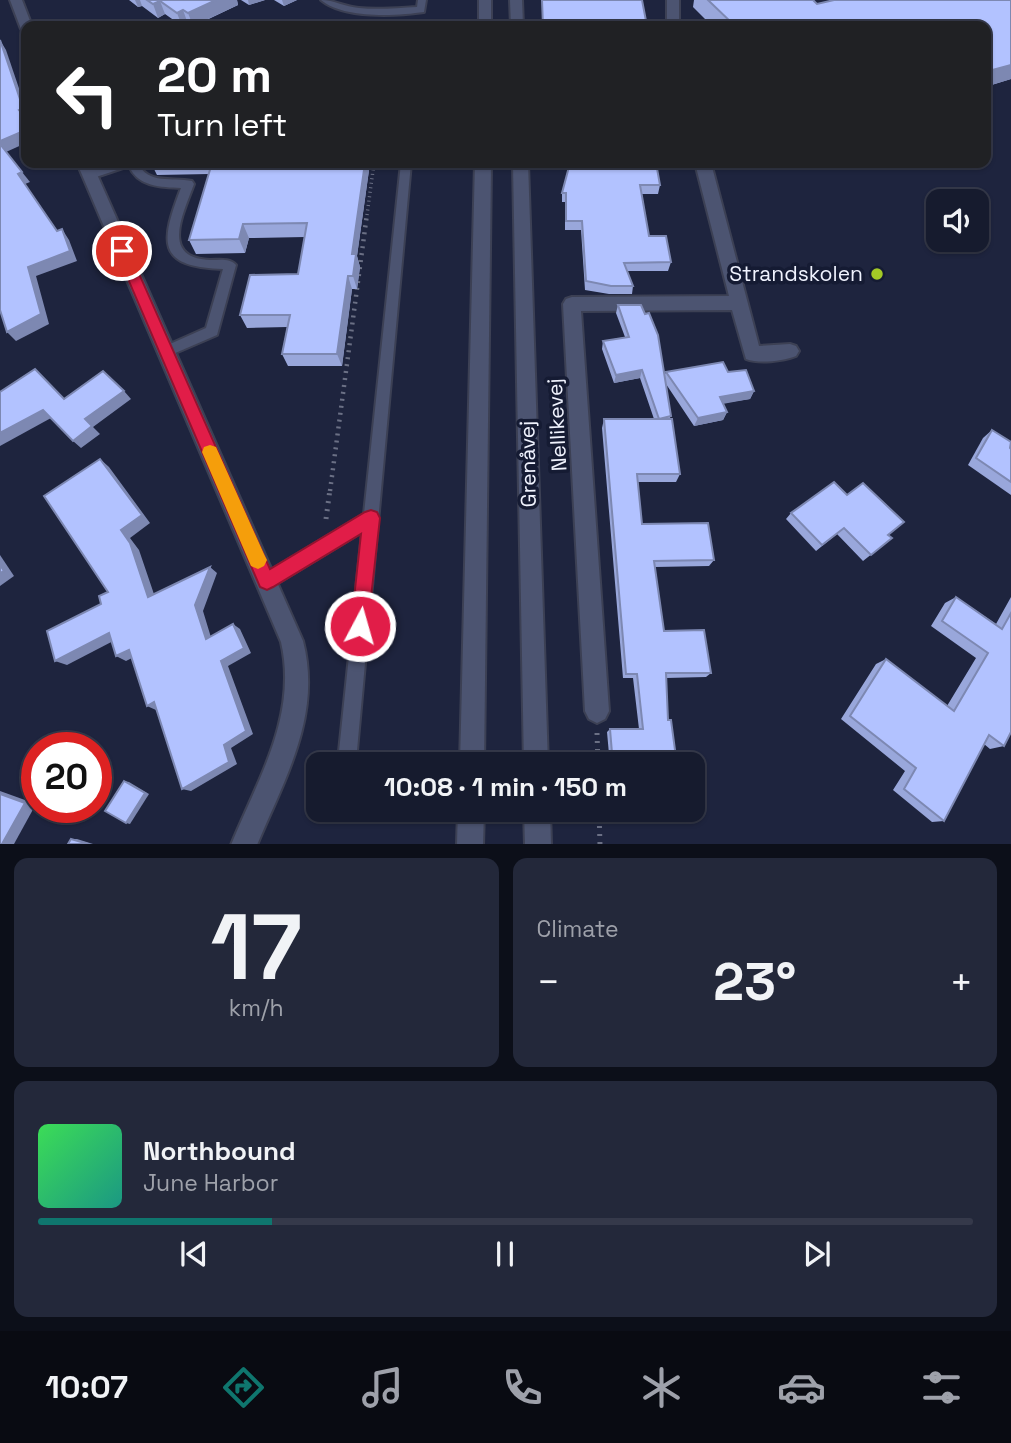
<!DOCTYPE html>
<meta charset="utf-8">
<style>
:root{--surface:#161b2e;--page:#23283a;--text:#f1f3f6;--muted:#9ea1aa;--line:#35394a;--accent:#0f766e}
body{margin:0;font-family:"Space Grotesk",sans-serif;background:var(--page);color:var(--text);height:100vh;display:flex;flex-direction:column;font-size:26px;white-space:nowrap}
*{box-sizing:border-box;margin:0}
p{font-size:23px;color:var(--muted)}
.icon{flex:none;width:38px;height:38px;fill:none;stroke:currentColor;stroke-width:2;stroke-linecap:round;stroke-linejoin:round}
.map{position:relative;height:844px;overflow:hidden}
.side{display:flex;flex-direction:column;gap:14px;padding:14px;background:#0c0f19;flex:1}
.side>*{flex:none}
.top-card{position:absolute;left:21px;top:21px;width:970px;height:147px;border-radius:14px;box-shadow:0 2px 5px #0004,0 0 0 2px var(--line);background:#202124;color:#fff;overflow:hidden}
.fabs{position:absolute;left:926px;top:189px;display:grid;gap:14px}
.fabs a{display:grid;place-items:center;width:63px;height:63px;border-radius:14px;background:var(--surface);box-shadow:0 2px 5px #0004,0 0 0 2px var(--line);font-size:35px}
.speed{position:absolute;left:21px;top:732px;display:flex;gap:14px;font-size:35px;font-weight:700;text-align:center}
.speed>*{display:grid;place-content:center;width:91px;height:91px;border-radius:50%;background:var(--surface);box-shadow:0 2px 5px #0004,0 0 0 2px var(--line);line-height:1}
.speed .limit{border:10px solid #d22;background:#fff;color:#111}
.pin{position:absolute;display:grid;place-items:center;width:60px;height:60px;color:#fff;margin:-30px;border:4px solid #fff;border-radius:50%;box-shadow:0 2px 7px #0007}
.me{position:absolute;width:77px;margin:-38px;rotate:6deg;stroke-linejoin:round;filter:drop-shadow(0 0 5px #0008)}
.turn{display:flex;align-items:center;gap:24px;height:147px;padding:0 21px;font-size:32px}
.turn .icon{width:91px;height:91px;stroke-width:2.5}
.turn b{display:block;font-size:49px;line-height:60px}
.big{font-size:52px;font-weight:600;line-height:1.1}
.side .card{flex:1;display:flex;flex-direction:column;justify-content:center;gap:10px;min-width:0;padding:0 24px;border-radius:14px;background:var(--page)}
.side .dial{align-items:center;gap:0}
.dial b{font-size:91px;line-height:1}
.song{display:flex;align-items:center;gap:21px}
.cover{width:84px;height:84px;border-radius:10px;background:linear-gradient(135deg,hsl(130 70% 55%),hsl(170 70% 35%))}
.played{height:7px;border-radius:4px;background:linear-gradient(90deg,var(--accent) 25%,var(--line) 25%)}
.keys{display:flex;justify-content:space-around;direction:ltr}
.heat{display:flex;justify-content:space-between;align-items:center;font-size:38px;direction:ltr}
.side .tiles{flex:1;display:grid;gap:14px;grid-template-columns:1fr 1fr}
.card:last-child{grid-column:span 2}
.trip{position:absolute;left:306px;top:752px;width:399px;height:70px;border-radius:14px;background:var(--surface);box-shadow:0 2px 5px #0004,0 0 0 2px var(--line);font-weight:600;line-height:70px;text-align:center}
.menu{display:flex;height:112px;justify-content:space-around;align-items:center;background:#090b12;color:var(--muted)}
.menu .icon{width:49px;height:49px}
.menu .selected{color:var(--accent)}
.menu b{font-size:32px;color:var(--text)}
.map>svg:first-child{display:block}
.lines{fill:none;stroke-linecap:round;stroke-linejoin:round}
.service-casing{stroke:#3c4054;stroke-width:4}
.minor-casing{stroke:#3c4054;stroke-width:4}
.secondary-casing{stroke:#3c4054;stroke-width:4}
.path-far2{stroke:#6b7085;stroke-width:3.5;stroke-dasharray:1 3.5;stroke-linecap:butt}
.path-far1{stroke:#6b7085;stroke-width:4.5;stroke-dasharray:2 5;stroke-linecap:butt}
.path{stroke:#6b7085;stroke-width:5;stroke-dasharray:2 6;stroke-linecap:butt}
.service{fill:#4c5471;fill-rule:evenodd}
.minor{fill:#4c5471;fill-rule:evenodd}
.secondary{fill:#4c5471;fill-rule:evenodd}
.wall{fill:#99a7db}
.shaded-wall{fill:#7d88b2}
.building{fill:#b2c2ff;stroke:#7d88b2;stroke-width:2}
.route{fill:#e11d48;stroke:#92132f;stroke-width:2}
.slow{fill:#f59e0b}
.poi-dot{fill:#a3c926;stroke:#151b33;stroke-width:2.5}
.labels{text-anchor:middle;stroke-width:7;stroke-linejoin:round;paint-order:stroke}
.poi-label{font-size:21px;fill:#f0f3fe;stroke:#151b33;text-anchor:end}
.street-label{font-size:21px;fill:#f0f3fe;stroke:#151b33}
</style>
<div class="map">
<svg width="1011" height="845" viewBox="0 0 1011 845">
<rect width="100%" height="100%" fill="#1e243e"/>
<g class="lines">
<defs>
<g id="service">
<path d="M321,0c13,0 24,7 38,8 19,2 39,0 58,-1l1,-7h8l-2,12c-28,4 -80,7 -103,-12z"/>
<path d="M116,163h22c10,22 34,14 54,18l2,3c-11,30 -34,74 16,76 10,0 20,-2 26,5l-19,70 -51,22 -5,-1 -2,-4 2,-4 45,-20 17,-59c-68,-2 -62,-28 -42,-81 -20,-1 -43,-1 -52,-22l-39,13 -6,-4 2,-3z"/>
<path d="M401,163h10l-55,598 -2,4h-14l-2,-4 24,-229 -89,54 -6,3 -6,-3 -2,-5 2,-5 103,-62z"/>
</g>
<g id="minor">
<path d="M10,0h12l10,26h-6v4l-5,-1z"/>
<rect x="667" y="0" width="12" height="26"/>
<path d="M77,163h15l211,478c19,74 -18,137 -46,204h-26c27,-66 67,-130 50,-203z"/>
<path d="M695,163h16l48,183 31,-2 6,2 3,5 -3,5c-13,5 -37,8 -50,3l-14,-49 -151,1 28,400 -4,8 -8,4 -8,-4 -4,-8 -22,-407 3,-5 6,-2 157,-1z"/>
</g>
<g id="secondary">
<rect x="479" y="0" width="12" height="26"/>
<path d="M510,0h12l1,26h-12z"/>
<path d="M475,163h16l-7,602h-24z"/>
<path d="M513,163h15l20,602h-24z"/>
<path d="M458,810h26l-1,35h-26z"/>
<path d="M524,810h26l1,35h-26z"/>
</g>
</defs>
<!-- service casing -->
<use href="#service" class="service-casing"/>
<!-- minor casing -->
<use href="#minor" class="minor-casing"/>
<!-- secondary casing -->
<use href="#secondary" class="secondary-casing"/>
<!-- path-far2 -->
<path class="path-far2" d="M367,215l7,-52"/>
<!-- path-far1 -->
<path class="path-far1" d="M330,491l37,-277"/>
<!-- path -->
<g class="path">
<path d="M326,519l4,-30"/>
<path d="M597,733l1,32"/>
<path d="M599,810l1,35"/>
</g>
<!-- service -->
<use href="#service" class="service"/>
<!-- minor -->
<use href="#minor" class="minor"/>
<!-- secondary -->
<use href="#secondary" class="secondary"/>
</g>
<!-- wall -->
<g class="wall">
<path d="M129,0h108l1,5 -44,21h-2l-4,-2 -6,2 -17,-12 -7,4 -16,-12 -4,1z"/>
<path d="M241,0h24l-16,5z"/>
<path d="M274,0h23l-13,6z"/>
<path d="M694,0h119l4,4 194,-4v79l-26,8v-61h-273l-19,-19z"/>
<path d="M151,163h219l-13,93 3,11 -3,22h-5l-10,77h-54l-6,-12 5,-27 -40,1 -7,-13 58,-41 7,-37 -56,1 -4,15 -49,1 -7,-14 20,-66 -52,1z"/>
<path d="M570,163l90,22 -2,9h-16l7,42 22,26 -3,9h-41l6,15 -1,8h-23l-24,-4 -4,-60h-16v-28h-3v-9z"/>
<path d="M618,305l46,71 2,-4h62l26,19 -4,8 -27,4 4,9 -4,8 -29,6 -28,-42 5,32 -2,3 11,55 -4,8h-38l4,42 72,36 -5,6 -54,1 9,64 47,42 -5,4 -40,1 2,42 9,45h-67l-3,-33 3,-3h29l-6,-51h-10l-21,-250 2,-9h50l-14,-41 -26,5 -12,-34 1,-8 22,-4 -9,-24z"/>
<path d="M992,430l19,19v46l-43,-30 15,-27z"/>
<path d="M791,513l97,22 4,3 -29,23 -26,-27 -21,17 -30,-32z"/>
<path d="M956,597l40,27 15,-27v135l-7,14 -14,3 -6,-5 -40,77 -12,1 -39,-32 12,-19 -64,-52 35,-55 10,-5 61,47 29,-48 -45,-32 14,-23z"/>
</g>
<!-- shaded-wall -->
<g class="shaded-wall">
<path d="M135,0h5l2,6 -4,1z"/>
<path d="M216,0h21l1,5 -45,21 -5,-13z"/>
<path d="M248,0h17l-16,5z"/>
<path d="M282,0h15l-13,6z"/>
<path d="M160,1l5,13 -7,4 -5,-14z"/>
<path d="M183,10l5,14 -6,2 -5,-13z"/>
<path d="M0,40l6,10 20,59v11l-7,-10z"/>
<path d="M1011,65v14l-26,8v-15z"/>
<path d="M26,130v13l-20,9 -6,-8v-3z"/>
<path d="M365,163h5l-13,93 3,11 -3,22 -4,-13 -1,-22z"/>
<path d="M22,172l8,10 -5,2 -7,-10z"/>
<path d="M243,224l6,14 -4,15 -6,-14z"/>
<path d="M62,229l7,11 8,21 -41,15 13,48 -33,17 -9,-9 21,-65z"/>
<path d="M348,276l4,13 -10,77 -5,-12z"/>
<path d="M642,370l-2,8 -26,5 2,-8z"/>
<path d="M124,391l7,8 -38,28 7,7 -19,14 -8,-7 12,-22z"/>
<path d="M754,391l-4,8 -33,6 3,-8z"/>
<path d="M43,410l8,8 -51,28v-13z"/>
<path d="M727,412l-4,8 -29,6 4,-8z"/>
<path d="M100,459l9,8 41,56 -20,15 9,12 18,53 -9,-6 -27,-67z"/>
<path d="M0,555l14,21 -14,10z"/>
<path d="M210,567l7,6 -14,38 10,33 -7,-5 -11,-34z"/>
<path d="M233,624l7,5 11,24 -23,13 25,68 -22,14 6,16 -46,27 -9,-2 42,-44 -3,-84z"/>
<path d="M109,633l10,5 -52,27 -12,-4z"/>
<path d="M129,650l9,5 -12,6 -10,-5z"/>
<path d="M154,702l10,4 -8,4 -9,-4z"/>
<path d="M124,781l5,1 20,12 -19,30 -4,-1z"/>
<path d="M0,791l36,13 -22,40h-12z"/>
<path d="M71,839h6l16,5h-5z"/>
</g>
<!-- building -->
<g class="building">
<path d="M147,0h69l-28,13 -5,-3 -6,3 -17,-12 -7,3z"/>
<path d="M542,0h100l5,26h-104z"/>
<path d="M708,0h105l4,4 17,-4h177v65l-26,7v-46h-224l-1,-1 -6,1h-19z"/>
<path d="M0,40l23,68 -4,2 7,8v12l-26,11z"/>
<path d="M0,144l22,28 -4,2 39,57 5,-2 8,22 -42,16 13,47 -34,18 -7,-22z"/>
<path d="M212,163h153l-13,91h4l-3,22h-5l-11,78h-55l8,-39h-50l10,-40 48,-1 9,-51 -64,1 -4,15 -50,1z"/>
<path d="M570,163h86l4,22h-20l9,51h17l5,26 -47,1 9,23h-22l-25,-5 -4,-60h-16v-28h-4z"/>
<path d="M618,305h23l4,9 4,-1 9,22 13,81 -12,3 -17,-49 -26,5 -13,-34 26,-4z"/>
<path d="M723,362l5,10 18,-2 8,21 -34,6 7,15 -29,6 -32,-46z"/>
<path d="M35,369l29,30 39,-28 21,20 -39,28 7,7 -19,15 -30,-31 -43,23v-41z"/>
<path d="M604,419h68l8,55h-43l5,50 66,-1 6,37 -60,1 10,70 40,-1 7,43h-45l2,47h3l6,45h-64l-3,-36h33l-6,-55h-11z"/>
<path d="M992,430l19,12 -1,6 1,1v33l-35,-24z"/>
<path d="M100,459l42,56 -21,15 9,13 18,54 62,-30 -15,38 11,34 27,-15 11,24 -23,13 25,70 -22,14 5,17 -47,27 -28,-87 -7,4 -18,-56 -13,6 -7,-23 -54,28 -8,-30 54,-27 -2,-8 9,-4 -64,-96z"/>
<path d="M834,482l13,13 16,-12 41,39 -16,13 4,3 -21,17 -27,-27 -22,17 -31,-32z"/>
<path d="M0,565l4,6 -4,2z"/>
<path d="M956,597l46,32 9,-16v119l-7,14 -15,-11 -45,86 -40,-32 12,-21 -66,-52 36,-57 68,52 34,-58 -46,-32z"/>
<path d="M124,781l21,12 -19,30 -21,-12z"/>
<path d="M0,794l25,9 -23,41h-2z"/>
<path d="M71,839l17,5h-20z"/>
</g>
<!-- route -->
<path class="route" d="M122,246l7,5 141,318 95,-57 6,-2 6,2 3,6 -13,115 -7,2 -6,-2 -3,-7 10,-92 -88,53 -6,3 -7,-3 -144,-336z"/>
<!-- slow -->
<path class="slow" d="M210,445l6,2 48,107 3,6 -3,6 -6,3 -7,-3 -49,-114 2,-5z"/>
<!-- markers -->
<circle class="poi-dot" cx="877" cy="274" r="7"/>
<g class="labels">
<!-- poi labels -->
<g class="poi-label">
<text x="863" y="281">Strandskolen</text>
</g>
<!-- street labels -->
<g class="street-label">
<text transform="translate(557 425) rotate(-93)" y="7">Nellikevej</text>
<text transform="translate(528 464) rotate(-91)" y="7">Grenåvej</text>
</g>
</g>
</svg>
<div class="fabs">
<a><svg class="icon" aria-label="sound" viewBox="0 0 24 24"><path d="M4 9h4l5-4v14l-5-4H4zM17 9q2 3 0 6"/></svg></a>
</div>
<div class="speed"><div class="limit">20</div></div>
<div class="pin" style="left:122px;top:251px;background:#d93025"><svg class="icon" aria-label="arrive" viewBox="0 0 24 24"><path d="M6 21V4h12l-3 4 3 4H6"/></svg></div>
<svg class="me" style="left:360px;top:626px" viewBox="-20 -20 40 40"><circle r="17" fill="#e11d48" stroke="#fff" stroke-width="3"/><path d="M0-11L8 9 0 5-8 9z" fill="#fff"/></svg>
<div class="trip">10:08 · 1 min · 150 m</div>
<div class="top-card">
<div class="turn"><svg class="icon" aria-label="left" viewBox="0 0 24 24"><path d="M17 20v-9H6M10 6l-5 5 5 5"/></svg><div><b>20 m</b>Turn left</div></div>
</div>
</div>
<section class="side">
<div class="tiles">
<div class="card dial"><b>17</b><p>km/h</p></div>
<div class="card"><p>Climate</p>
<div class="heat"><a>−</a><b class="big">23°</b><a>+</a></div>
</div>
<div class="card">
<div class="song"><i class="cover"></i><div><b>Northbound</b><p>June Harbor</p></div></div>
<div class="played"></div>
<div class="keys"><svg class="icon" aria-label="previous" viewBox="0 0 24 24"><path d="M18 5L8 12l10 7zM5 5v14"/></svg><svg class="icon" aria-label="pause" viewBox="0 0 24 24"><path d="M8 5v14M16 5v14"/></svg><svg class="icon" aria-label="next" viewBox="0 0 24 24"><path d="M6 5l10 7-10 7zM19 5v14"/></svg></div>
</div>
</div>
</section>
<nav class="menu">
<b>10:07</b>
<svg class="icon selected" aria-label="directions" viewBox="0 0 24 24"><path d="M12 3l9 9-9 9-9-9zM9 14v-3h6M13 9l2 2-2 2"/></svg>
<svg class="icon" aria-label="music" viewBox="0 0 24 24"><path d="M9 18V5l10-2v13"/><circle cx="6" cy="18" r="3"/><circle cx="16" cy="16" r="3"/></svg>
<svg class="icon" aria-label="phone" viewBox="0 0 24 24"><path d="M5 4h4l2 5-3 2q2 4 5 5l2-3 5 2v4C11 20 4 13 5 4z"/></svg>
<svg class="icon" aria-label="climate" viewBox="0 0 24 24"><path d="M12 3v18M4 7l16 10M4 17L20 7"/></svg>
<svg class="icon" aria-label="car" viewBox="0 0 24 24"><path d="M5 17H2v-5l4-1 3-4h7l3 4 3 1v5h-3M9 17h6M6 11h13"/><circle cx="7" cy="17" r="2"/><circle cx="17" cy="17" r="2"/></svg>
<svg class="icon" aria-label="filters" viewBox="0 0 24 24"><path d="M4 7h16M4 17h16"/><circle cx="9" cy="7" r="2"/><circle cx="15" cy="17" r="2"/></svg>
</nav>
